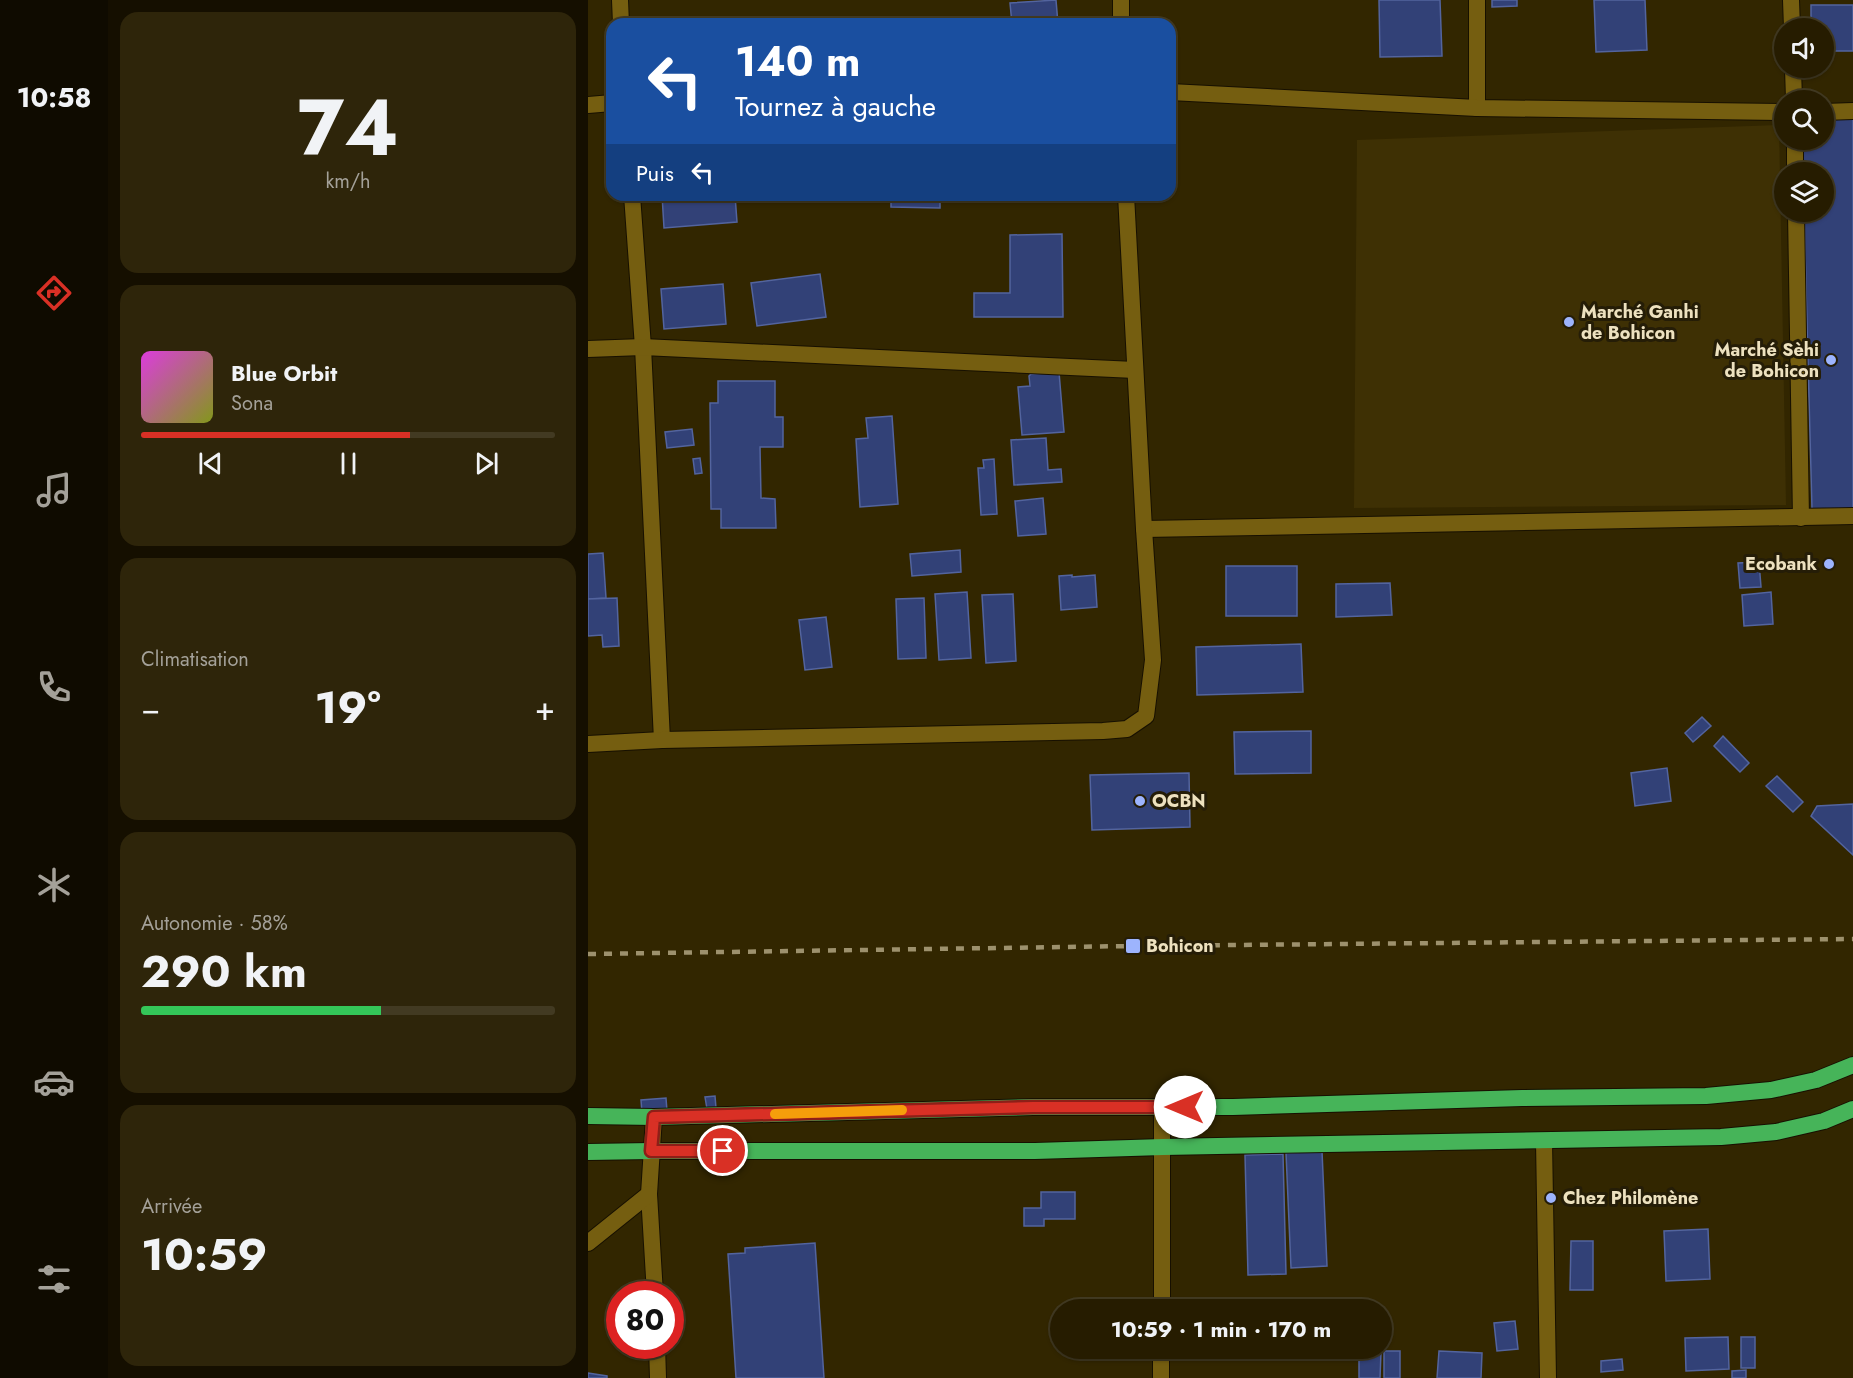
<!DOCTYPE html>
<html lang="fr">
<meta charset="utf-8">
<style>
:root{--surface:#261c00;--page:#2e250a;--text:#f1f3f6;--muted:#a4a199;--line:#423a22;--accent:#d93025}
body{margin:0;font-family:Jost,sans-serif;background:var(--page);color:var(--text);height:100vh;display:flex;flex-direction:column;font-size:22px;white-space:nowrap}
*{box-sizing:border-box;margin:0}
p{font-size:20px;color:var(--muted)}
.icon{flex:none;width:33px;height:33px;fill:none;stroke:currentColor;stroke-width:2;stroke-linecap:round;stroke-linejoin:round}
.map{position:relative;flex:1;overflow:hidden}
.sheet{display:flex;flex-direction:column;gap:12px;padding:12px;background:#150f00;width:480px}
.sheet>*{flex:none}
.guide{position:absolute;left:18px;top:18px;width:570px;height:183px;border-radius:18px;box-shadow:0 2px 4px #0004,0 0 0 2px var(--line);background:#1a4fa0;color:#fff;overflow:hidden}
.tools{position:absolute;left:1186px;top:18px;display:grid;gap:12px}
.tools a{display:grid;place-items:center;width:60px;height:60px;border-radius:50%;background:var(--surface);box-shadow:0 2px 4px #0004,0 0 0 2px var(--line);font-size:30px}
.speed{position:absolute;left:18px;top:1281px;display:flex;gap:12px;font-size:30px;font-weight:700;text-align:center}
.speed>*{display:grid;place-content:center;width:78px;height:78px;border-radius:50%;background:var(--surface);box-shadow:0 2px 4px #0004,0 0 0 2px var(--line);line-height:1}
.speed .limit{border:9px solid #d22;background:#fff;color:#111}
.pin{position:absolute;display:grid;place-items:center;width:51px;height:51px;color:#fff;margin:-26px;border:3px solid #fff;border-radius:50%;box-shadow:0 2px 6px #0007}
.me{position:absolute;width:66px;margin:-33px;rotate:270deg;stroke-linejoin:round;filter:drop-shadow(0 0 4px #0008)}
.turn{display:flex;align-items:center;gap:21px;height:126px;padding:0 30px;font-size:27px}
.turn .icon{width:78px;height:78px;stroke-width:2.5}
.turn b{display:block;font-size:42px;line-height:51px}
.then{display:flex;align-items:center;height:57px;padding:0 30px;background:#0003;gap:12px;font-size:22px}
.big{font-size:45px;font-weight:700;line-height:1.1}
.sheet .widget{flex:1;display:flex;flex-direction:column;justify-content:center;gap:9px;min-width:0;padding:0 21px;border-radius:18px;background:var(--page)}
.sheet .dial{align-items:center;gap:0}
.dial b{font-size:78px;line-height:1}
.song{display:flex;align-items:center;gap:18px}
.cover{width:72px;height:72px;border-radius:9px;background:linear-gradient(135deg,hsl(300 70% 55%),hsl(70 70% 35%))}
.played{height:6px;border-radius:3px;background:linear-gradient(90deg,var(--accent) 65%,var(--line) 65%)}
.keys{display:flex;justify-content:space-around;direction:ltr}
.heat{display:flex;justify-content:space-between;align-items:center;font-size:33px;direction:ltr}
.charge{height:9px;border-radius:4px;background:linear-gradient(90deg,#34c759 58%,var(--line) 0)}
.trip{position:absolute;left:462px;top:1299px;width:342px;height:60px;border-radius:30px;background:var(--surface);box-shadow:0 2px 4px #0004,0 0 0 2px var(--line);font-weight:700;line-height:60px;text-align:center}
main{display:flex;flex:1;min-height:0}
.menu{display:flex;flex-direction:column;width:108px;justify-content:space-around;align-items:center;background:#0f0b00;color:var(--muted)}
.menu .icon{width:42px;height:42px}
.menu .selected{color:var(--accent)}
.menu b{font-size:27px;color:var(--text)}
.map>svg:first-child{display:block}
.built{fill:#3e3004}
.building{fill:#324177;stroke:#53649e;stroke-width:1.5}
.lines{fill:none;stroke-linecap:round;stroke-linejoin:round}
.pedestrian-casing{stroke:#171000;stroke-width:18}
.minor-casing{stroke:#171000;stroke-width:18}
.tertiary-casing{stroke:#171000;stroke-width:18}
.trunk-casing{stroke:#171000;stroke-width:18}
.pedestrian{stroke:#755e10;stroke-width:16}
.minor{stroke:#755e10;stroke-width:16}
.tertiary{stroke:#755e10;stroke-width:16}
.trunk{stroke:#46b459;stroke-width:16}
.rail{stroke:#9d916d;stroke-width:4.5;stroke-dasharray:8 8;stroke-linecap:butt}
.route-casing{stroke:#8d1f18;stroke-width:15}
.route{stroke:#d93025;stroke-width:10}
.slow{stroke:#f59e0b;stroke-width:10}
.poi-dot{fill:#9db4fd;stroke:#251d07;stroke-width:2}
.labels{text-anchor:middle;stroke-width:6;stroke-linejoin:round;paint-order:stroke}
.poi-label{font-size:18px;font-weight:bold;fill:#ede1bf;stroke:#251d07;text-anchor:start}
</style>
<main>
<nav class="menu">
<b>10:58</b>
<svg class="icon selected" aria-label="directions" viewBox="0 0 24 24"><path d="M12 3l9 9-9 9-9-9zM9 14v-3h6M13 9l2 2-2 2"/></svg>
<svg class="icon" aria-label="music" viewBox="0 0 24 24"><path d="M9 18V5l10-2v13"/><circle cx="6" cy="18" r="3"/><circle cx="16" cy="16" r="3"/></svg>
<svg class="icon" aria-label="phone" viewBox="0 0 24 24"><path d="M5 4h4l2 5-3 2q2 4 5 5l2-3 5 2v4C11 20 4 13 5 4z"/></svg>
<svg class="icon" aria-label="climate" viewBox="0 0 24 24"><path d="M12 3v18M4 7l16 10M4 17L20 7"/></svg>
<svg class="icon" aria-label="car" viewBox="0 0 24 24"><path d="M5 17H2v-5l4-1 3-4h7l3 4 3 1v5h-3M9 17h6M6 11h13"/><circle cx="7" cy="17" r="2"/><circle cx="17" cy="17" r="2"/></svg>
<svg class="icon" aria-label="filters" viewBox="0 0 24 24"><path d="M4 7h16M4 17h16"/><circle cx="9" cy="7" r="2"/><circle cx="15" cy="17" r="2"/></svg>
</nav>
<section class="sheet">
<div class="widget dial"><b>74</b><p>km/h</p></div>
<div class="widget">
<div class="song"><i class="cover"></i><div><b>Blue Orbit</b><p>Sona</p></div></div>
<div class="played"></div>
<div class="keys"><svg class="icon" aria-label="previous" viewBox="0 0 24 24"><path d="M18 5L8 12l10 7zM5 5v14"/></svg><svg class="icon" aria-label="pause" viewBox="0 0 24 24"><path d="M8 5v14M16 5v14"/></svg><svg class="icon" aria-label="next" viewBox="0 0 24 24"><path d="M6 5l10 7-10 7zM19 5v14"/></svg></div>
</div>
<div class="widget"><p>Climatisation</p>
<div class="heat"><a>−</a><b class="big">19°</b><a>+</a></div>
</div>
<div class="widget"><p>Autonomie · 58%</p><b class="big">290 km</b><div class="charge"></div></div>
<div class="widget"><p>Arrivée</p><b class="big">10:59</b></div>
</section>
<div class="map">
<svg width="1265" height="1378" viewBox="0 0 1265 1378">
<rect width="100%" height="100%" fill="#322600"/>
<!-- built -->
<path class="built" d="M1191,125l7,380 -432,3 3,-368z"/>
<!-- building -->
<g class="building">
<path d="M468,0l2,24h-46l-2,-21z"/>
<path d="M791,0h61l2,56 -62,1z"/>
<path d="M904,0h25v6l-25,1z"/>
<path d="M1006,0h51l2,50 -51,2z"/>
<path d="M1223,5h42v46h-29v-23h-13z"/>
<path d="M1236,116h29v392l-41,1 -8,-297h20v-40h-21l-1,-32h22z"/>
<path d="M74,195h73l2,27 -73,6z"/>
<path d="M303,195h49v13l-49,-1z"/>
<path d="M383,195h83v4l-83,-2z"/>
<path d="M474,234l1,83h-89v-24h36v-58z"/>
<path d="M232,274l6,43 -69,9 -6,-43z"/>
<path d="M135,284l3,40 -62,5 -3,-40z"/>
<path d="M471,372l5,60 -42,3 -4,-48 12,-1 -1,-10 2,-2z"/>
<path d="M130,381h57v36h8v30h-23l1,51 14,1 1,29h-55v-19h-10l-1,-106h8z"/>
<path d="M304,416l6,88 -38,3 -4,-68 12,-1 -2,-20z"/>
<path d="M104,429l2,16 -27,3 -2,-16z"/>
<path d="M458,438l2,32 13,-1 1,13 -48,3 -3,-45z"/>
<path d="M112,458l2,15 -7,1 -2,-15z"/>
<path d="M406,459l3,55 -16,1 -3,-47h6l-1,-8z"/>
<path d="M455,498l3,36 -28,2 -3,-35z"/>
<path d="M372,550l1,22 -49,4 -2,-22z"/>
<path d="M15,553l3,45 -18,1v-45z"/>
<path d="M1171,562l2,25 -21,1 -2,-25z"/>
<rect x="638" y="566" width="71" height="50"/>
<path d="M484,575v2l23,-2 2,32 -36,3 -2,-34z"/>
<path d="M802,583l2,32 -56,2v-33z"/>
<path d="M379,592l4,66 -32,2 -4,-66z"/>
<path d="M1183,592l2,32 -29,2 -2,-31z"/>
<path d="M425,594l3,67 -30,2 -4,-68z"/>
<path d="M29,598l2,48 -16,1 -1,-12 -14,1v-37z"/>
<path d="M336,598l2,60 -28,1 -2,-60z"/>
<path d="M238,617l6,50 -27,3 -6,-50z"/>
<path d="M713,644l2,48 -106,3 -1,-48z"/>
<path d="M1114,717l9,9 -18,16 -8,-9z"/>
<path d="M723,731v42l-76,1 -1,-42z"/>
<path d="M1135,736l26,27 -9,9 -26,-26z"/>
<path d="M1079,768l4,33 -36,5 -4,-33z"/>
<path d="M601,773l1,54 -98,3 -2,-55z"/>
<path d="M1189,776l26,26 -10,10 -27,-26z"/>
<path d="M1265,804v51l-42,-39 6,-10z"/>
<path d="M127,1096l1,12 -9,1 -2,-12z"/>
<path d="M78,1098l1,13 -25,2 -1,-13z"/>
<path d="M734,1151l5,115 -36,2 -5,-115z"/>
<path d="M695,1154l3,120 -38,1 -3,-120z"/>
<path d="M453,1192h34v27h-31v7h-20v-18h17z"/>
<path d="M1120,1229l2,50 -44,2 -2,-50z"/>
<path d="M983,1241h22v49h-23z"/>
<path d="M227,1243l9,135h-88l-8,-124 17,-1v-5z"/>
<path d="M927,1321l3,28 -21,2 -3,-28z"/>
<path d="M1140,1337l1,32 -43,2 -1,-33z"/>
<rect x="1153" y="1337" width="14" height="31"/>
<rect x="796" y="1351" width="16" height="27"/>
<path d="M851,1351l43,2 -1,25h-44z"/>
<path d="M771,1352h22l-1,26h-21z"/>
<path d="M1034,1359l1,11 -22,2v-11z"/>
<path d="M1158,1370v8h-14v-7z"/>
<path d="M0,1373l19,3v2h-19z"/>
</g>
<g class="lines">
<defs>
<g id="pedestrian">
<path d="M1207,140v32"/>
<path d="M1208,212l5,306"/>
</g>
<g id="minor">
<path d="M32,0l1,24"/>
<path d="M889,0v108"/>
<path d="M1203,0l1,28"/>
<path d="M1205,68l1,32"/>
<path d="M582,92l307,16 308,4"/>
<path d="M0,105l24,-2"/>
<path d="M1236,112l29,-1"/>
<path d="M44,195l11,152 19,393"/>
<path d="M0,349l55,-2 492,23"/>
<path d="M66,1117l-5,77 6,100"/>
<path d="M956,1141l4,237"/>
<path d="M0,1243l61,-49"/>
<path d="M69,1346l1,32"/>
</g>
<g id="tertiary">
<path d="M533,24v-24"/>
<path d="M556,529l709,-13"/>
<path d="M0,744l74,-4 441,-9 24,-2 19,-13 7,-56 -9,-131 -18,-334"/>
<path d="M574,1310v-203"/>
<path d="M573,1378v-30"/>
</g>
<g id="trunk">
<path d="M0,1116l66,1 379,-10h200l289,-9 184,-2 65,-6 45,-10 37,-15"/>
<path d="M0,1152l63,-1h384l128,-4 558,-10 55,-5 48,-11 29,-12"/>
</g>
</defs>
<!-- pedestrian casing -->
<use href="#pedestrian" class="pedestrian-casing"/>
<!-- minor casing -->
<use href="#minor" class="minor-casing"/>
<!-- tertiary casing -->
<use href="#tertiary" class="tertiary-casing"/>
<!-- trunk casing -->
<use href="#trunk" class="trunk-casing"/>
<!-- pedestrian -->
<use href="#pedestrian" class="pedestrian"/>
<!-- minor -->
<use href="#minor" class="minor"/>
<!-- tertiary -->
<use href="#tertiary" class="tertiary"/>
<!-- trunk -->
<use href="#trunk" class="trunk"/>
<!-- rail -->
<path class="rail" d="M0,954l545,-8 720,-7"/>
</g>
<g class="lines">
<defs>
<path id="route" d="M135,1151h-72l3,-34 379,-10h152"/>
</defs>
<!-- route casing -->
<use href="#route" class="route-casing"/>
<!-- route -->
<use href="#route" class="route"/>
<!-- slow -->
<path class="slow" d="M187,1114l127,-4"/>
</g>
<!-- markers -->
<g class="poi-dot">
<circle cx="981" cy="322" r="6"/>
<circle cx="1243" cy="360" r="6"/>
<circle cx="1241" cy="564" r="6"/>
<circle cx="552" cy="801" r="6"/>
<rect x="537" y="938" width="16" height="16" rx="3"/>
<circle cx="963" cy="1198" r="6"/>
</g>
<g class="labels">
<!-- poi labels -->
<g class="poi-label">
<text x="993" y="318">Marché Ganhi<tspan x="993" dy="21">de Bohicon</tspan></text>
<text x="1231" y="356" text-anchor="end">Marché Sèhi<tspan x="1231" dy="21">de Bohicon</tspan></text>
<text x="1229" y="570" text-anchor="end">Ecobank</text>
<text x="564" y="807">OCBN</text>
<text x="558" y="952">Bohicon</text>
<text x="975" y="1204">Chez Philomène</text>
</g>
</g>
</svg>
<div class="tools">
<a><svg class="icon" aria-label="sound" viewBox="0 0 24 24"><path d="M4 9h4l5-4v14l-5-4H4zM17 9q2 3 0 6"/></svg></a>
<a><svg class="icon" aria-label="search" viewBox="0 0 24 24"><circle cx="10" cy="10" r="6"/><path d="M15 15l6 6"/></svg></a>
<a><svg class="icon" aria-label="layers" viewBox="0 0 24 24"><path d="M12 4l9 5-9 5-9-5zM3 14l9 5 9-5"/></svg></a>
</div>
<div class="speed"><div class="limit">80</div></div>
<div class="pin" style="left:135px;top:1151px;background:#d93025"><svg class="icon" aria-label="arrive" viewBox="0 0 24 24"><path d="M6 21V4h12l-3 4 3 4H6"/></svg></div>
<svg class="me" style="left:597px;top:1107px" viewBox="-20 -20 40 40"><circle r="19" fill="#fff"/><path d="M0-13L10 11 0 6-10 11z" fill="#d93025"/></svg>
<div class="trip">10:59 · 1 min · 170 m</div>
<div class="guide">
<div class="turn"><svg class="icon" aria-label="left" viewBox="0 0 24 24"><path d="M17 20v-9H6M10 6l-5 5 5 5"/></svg><div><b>140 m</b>Tournez à gauche</div></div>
<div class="then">Puis<svg class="icon" aria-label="left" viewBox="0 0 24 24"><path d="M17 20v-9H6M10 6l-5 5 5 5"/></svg></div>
</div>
</div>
</main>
